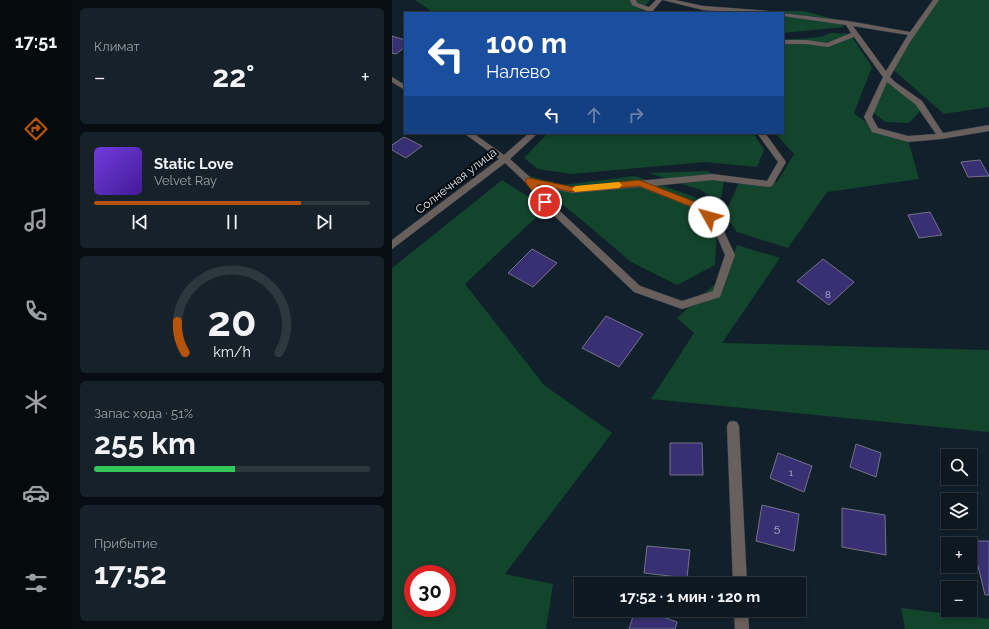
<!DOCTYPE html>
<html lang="ru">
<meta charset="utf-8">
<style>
:root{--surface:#0d1820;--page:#162129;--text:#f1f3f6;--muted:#9aa0a5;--line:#2d373e;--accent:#b45309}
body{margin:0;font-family:Raleway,sans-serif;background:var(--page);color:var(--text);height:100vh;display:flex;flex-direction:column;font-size:15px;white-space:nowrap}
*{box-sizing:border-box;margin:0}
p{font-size:13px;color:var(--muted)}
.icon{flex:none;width:22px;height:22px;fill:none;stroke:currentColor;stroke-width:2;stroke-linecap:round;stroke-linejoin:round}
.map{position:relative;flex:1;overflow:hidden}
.panel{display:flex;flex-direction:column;gap:8px;padding:8px;background:#070d12;width:320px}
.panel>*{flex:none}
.hud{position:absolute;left:12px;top:12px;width:380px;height:122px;border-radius:0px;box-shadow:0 2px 6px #0003,0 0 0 1px var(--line);background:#1a4fa0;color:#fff;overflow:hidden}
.tools{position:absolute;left:549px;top:449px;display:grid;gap:8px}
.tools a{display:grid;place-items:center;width:36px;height:36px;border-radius:0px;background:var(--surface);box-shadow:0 2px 6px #0003,0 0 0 1px var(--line);font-size:20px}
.speed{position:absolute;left:12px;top:565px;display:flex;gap:8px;font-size:20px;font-weight:700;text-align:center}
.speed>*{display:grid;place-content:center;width:52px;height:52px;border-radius:50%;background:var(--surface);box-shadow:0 2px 6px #0003,0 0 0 1px var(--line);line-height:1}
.speed .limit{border:6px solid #d22;background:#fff;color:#111}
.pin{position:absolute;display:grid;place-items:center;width:34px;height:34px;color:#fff;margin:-17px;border:2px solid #fff;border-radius:50%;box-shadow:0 1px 4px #0007}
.me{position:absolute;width:44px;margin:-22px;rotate:308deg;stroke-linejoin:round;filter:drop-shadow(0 0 3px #0008)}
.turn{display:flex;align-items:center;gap:14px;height:84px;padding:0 16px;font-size:18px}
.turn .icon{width:52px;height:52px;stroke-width:2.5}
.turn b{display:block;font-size:28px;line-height:34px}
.lanes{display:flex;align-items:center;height:38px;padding:0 16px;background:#0003;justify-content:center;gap:20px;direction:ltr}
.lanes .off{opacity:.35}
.big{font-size:30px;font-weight:700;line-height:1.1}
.panel .card{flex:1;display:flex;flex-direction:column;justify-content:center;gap:6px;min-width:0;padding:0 14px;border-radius:6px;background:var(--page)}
.panel .dial{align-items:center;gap:0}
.dial svg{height:104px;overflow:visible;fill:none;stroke:var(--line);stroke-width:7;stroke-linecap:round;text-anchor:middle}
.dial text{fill:var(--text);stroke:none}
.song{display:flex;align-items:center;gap:12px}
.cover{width:48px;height:48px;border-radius:6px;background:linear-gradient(135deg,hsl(260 70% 55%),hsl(260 70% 35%))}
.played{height:4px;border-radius:2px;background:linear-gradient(90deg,var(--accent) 75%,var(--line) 75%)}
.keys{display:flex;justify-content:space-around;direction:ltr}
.heat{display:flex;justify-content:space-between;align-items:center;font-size:22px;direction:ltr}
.charge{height:6px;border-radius:3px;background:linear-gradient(90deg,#34c759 51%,var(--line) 0)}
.trip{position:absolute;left:182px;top:577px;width:232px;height:40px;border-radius:0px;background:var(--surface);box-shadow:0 2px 6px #0003,0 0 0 1px var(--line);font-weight:700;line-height:40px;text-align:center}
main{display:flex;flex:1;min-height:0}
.tabs{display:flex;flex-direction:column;width:72px;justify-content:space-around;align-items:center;background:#050a0d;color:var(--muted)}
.tabs .icon{width:28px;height:28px}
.tabs .active{color:var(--accent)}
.tabs b{font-size:18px;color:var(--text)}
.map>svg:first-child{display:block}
.green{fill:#12452c;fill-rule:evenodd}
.building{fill:#393073;stroke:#737386}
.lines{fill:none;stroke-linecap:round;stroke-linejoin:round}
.minor-casing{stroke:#2e3c47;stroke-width:1}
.minor{fill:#695f5c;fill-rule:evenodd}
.route{fill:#b45309;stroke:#753606}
.slow{fill:#f59e0b}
.labels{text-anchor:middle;stroke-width:4;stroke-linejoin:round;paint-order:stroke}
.number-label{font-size:10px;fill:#b7bcd2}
.street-label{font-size:12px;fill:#e1ebf2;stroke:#04090d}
.near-number-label{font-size:12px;fill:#b7bcd2}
</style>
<main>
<nav class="tabs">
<b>17:51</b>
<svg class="icon active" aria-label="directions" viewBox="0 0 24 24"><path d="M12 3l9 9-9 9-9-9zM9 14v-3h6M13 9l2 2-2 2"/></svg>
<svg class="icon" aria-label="music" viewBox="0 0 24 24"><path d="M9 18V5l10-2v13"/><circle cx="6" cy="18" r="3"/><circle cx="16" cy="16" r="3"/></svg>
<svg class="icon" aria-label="phone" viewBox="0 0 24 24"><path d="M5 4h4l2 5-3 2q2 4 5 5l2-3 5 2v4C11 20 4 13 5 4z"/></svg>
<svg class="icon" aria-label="climate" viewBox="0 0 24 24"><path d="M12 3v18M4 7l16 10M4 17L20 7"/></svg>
<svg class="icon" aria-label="car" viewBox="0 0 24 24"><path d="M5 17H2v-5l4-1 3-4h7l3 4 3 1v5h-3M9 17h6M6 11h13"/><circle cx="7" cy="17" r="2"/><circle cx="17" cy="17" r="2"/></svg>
<svg class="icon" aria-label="filters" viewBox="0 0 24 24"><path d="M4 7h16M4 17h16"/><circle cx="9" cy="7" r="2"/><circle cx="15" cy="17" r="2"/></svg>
</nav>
<section class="panel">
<div class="card"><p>Климат</p>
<div class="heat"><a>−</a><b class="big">22°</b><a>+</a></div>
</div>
<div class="card">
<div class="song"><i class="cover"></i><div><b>Static Love</b><p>Velvet Ray</p></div></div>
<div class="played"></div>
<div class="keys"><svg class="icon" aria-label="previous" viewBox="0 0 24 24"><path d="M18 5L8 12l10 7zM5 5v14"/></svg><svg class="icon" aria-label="pause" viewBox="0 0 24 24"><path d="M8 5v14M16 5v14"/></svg><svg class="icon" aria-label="next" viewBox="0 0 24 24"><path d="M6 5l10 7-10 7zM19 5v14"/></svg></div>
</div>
<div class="card dial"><svg viewBox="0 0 100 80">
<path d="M14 69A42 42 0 1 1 86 69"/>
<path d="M14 69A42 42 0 0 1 8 45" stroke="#b45309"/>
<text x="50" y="56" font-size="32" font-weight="700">20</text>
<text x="50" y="72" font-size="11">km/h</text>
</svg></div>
<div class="card"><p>Запас хода · 51%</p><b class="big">255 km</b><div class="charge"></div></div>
<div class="card"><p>Прибытие</p><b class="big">17:52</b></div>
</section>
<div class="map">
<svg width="597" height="629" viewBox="0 0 597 629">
<rect width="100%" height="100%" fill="#11202b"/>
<!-- green -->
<g class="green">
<path d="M23,0h235l-11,13h-205z"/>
<path d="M542,0h55v107l-45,7 -55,-48z"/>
<path d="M331,11h81l34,9 6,7 -61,6v-20h-84z"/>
<path d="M439,33l19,1 22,33 -18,46 24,19 31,11 10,36 -92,13 -39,56 -51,-16 -12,-18 16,-36 36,4 17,-28 -19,-21h8v-92l1,-1 37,-3z"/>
<path d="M494,77l37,31 -14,15 -24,-1 -11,-9 1,-20z"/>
<path d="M156,133h205l11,17 -7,17 -52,-5 -134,12 -33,-5 -14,-11z"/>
<path d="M315,171l17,9 -4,24 -19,-14 -52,-17z"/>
<path d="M134,175l36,10 73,-9 60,21 22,32 -2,36 -38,20 -46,-23 -47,-40z"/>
<path d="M110,180l44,28 -81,76 79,101 68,48 -107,141 48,10 -7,45h-154v-361zM21,574h34v34h-34z"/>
<path d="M345,245l43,13 -58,85 267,7v82l-338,-33 43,-66 -17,-15 50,-45z"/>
<path d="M509,608l88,11v10h-84z"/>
</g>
<!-- building -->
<g class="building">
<path d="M0,36l13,4v7l-9,7 -4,-1z"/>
<path d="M12,137l18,9 -16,12 -14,-8v-5z"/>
<path d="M588,160l9,16 -21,1 -7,-15z"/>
<path d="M538,212l12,23 -23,3 -11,-23z"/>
<path d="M140,249l25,14 -24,24 -25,-14z"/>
<path d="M431,259l31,23 -25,23 -32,-24z"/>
<path d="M214,316l37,18 -24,33 -37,-19z"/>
<path d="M278,443h32l1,32h-33z"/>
<path d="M464,444l25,9 -5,24 -26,-10z"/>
<path d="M386,453l34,13 -8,26 -34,-14z"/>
<path d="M370,505l37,9 -5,37 -38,-10z"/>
<path d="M450,508l43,7 1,40 -44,-8z"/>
<path d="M580,541h17v54h-4z"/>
<path d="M255,546l43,4 -3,28 -43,-5z"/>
<path d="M243,610h8l34,12 -2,7h-46z"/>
</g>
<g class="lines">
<defs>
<g id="minor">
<path d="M238,0h6l1,3 12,4 7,-7h6l-11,13h-6l2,-2 -15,-6z"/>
<path d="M271,0h12l28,6 66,5 3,2h-29l-40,-3z"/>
<path d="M541,0h6l-29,42 -20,35 5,5 27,19 21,32 46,-8v6l-48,8 -33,3 -36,-10 -8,-15 19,-40 -29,-40 -26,10 -22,-3h-23v-4h23l21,3 24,-10 -5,-8 -63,-9v-3h-2l67,8 62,11zM461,26l55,9 -22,36zM495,82l29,23 20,29 -28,2 -30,-8 -6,-11z"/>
<path d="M0,77l13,8v5l-13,-8z"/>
<path d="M72,133h9l31,22 25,-22h9l-28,26 22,20 41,8 139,-13 55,7 11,-19 -21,-29h8l21,29 -14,24 -3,1 -57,-7 -59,6 50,19 18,20 14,30 -15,42 -38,12 -48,-17 -92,-88 -16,-21 -21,-20 -113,86v-9l107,-81zM145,186l36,7 67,-6 57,22 17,20 11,26 -12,36 -31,10 -42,-15 -92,-86z"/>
<path d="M341,421l4,1 2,4 8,158h-14l-6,-158 2,-4z"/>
<path d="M342,610h14l1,19h-14z"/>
</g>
</defs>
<!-- minor casing -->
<use href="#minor" class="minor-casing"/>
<!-- minor -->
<use href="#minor" class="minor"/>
</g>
<!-- route -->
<path class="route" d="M137,178l44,9 66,-7 64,25 10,12 -1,2h-5l-10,-10 -58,-23 -66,6 -36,-7 12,17 -4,3 -2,-1 -17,-21v-4z"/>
<!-- slow -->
<path class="slow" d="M227,182l3,3 -3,3 -44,4 -3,-3 3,-3z"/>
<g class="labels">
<!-- number labels -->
<g class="number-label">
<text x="436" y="298">8</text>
<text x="399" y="476">1</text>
</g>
<!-- street labels -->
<g class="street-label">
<text transform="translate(64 181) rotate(-38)" y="4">Солнечная улица</text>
</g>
<!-- near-number labels -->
<g class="near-number-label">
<text x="385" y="532">5</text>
</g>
</g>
</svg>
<div class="tools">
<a><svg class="icon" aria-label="search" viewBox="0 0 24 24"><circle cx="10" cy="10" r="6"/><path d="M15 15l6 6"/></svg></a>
<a><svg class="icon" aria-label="layers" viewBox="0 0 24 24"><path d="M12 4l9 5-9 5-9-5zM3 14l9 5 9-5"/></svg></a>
<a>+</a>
<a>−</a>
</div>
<div class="speed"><div class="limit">30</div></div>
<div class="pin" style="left:153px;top:202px;background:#d93025"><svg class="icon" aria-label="arrive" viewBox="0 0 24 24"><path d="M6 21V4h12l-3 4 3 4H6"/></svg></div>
<svg class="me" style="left:317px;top:217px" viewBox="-20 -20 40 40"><circle r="19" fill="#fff"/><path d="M0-13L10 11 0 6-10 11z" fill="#b45309"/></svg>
<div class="trip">17:52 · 1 мин · 120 m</div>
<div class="hud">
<div class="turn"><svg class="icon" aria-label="left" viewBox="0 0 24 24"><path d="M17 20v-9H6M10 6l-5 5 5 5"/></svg><div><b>100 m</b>Налево</div></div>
<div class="lanes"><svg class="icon" aria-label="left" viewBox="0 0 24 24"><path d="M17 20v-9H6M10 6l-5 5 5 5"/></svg><svg class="icon off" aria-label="ahead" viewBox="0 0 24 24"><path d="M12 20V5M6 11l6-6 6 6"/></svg><svg class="icon off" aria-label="right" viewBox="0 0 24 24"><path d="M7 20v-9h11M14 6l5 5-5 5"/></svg></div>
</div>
</div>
</main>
